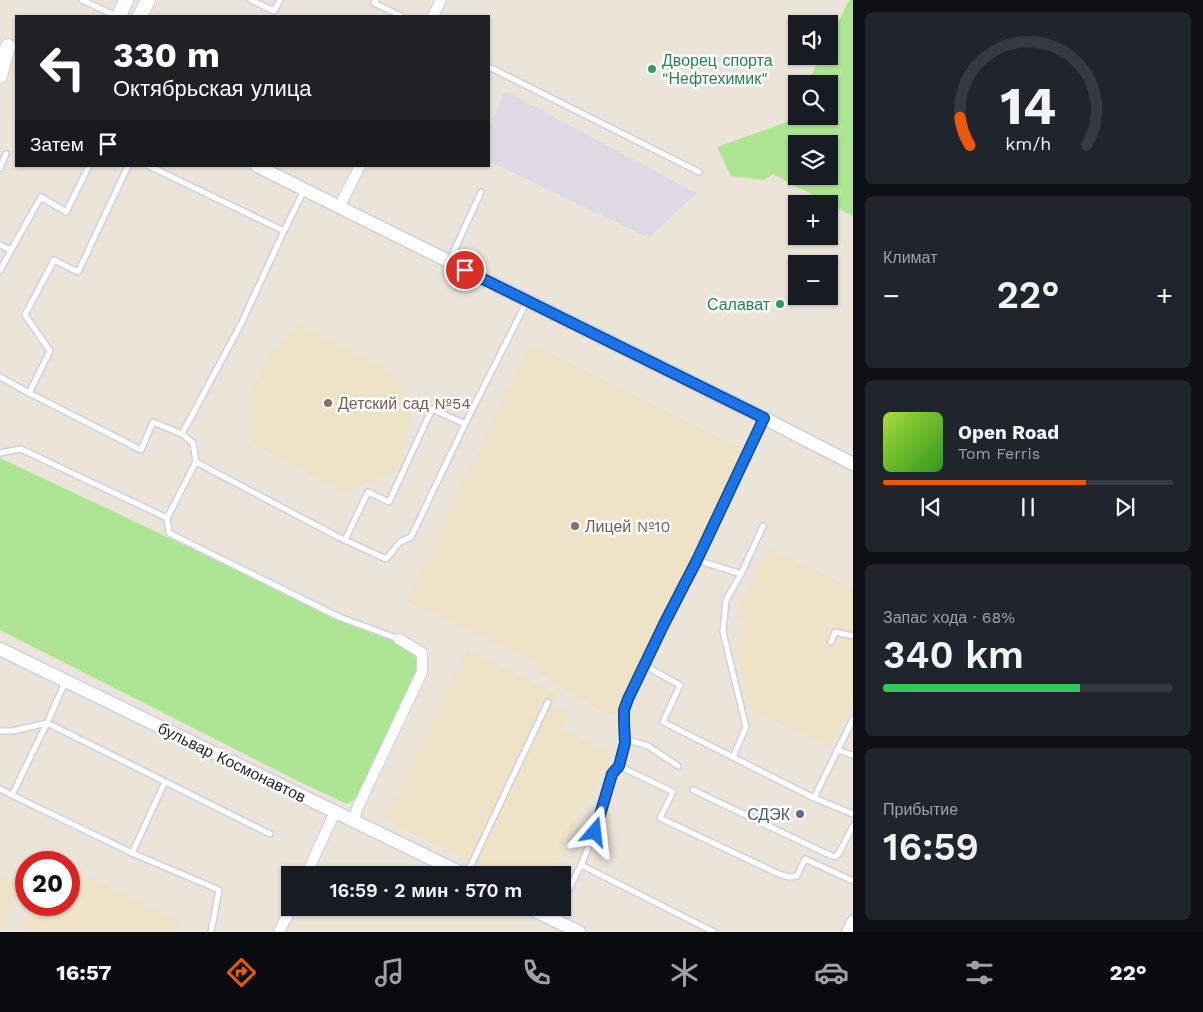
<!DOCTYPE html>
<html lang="ru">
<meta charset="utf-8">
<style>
:root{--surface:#171b24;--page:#20242c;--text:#f1f3f6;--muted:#9ea1a6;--line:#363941;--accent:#ea580c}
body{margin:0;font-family:"Work Sans",sans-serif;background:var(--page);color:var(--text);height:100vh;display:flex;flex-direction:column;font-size:19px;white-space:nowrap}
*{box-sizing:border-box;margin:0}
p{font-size:16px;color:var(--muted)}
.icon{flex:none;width:28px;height:28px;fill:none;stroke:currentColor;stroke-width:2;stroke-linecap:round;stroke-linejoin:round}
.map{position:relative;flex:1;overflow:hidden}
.details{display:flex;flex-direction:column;gap:12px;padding:12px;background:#0d0f14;width:350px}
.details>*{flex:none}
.top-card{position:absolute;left:15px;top:15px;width:475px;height:152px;border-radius:0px;box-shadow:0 1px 4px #0004;background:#202124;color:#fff;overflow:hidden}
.controls{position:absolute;left:788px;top:15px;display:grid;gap:10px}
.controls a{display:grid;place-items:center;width:50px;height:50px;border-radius:0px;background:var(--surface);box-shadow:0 1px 4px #0004;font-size:25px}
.speed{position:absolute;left:15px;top:851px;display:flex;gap:10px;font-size:25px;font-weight:700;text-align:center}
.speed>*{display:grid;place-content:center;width:65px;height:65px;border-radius:50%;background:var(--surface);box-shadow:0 1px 4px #0004;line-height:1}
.speed .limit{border:8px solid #d22;background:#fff;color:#111}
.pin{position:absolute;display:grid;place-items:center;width:42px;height:42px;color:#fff;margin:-21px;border:2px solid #fff;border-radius:50%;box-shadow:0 1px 5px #0007}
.me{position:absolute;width:55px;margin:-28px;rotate:17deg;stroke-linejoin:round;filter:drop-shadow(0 0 4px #0008)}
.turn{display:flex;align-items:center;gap:18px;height:105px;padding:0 15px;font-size:22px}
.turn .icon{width:65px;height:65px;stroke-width:2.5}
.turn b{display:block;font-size:35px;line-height:42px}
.then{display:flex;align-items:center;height:48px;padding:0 15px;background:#0003;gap:10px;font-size:19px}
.big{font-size:38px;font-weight:600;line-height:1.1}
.details .widget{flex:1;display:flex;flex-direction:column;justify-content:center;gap:8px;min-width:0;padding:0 18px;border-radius:8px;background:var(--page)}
.details .dial{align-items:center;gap:0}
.dial svg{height:130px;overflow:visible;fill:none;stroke:var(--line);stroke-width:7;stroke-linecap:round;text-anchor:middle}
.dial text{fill:var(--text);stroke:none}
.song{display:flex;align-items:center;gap:15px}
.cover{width:60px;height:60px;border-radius:8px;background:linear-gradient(135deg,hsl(80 70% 55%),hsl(110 70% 35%))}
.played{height:5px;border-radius:2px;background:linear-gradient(90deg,var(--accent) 70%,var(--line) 70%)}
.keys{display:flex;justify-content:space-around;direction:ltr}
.heat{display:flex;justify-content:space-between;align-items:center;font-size:28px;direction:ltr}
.charge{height:8px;border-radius:4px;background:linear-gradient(90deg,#34c759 68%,var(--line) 0)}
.trip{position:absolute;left:281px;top:866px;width:290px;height:50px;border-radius:0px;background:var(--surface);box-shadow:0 1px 4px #0004;font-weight:600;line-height:50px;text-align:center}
.menu{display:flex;height:80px;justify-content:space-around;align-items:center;background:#090b0e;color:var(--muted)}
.menu .icon{width:35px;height:35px}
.menu .current{color:var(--accent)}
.menu b{font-size:22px;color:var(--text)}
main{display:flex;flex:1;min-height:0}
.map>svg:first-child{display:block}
.industrial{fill:#dddae3}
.education{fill:#eee2c7}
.green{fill:#ade592;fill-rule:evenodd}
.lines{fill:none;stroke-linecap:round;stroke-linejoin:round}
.service-casing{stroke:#ced1e2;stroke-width:8}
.minor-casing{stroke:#ced1e2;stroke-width:12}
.tertiary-casing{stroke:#ced1e2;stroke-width:15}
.secondary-casing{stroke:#ced1e2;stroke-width:16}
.service{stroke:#fff;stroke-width:5}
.minor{stroke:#fff;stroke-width:10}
.tertiary{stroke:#fff;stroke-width:12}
.secondary{stroke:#fff;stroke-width:14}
.route-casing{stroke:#114b97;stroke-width:12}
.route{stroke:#1a73e8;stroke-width:9}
.leisure-dot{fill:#2e9e5b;stroke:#fff;stroke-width:2}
.education-dot{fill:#8d6e63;stroke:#fff;stroke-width:2}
.service-dot{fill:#5c6f8a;stroke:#fff;stroke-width:2}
.labels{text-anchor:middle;stroke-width:5;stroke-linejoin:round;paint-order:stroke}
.leisure-label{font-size:16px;fill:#27864d;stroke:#fff;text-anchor:start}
.education-label{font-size:16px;fill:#785e54;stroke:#fff;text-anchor:start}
.street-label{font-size:16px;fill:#282828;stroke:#fff}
.service-label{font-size:16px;fill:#4e5e75;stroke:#fff;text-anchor:end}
</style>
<main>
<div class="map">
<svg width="853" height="932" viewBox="0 0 853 932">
<rect width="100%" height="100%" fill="#ebe4d9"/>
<!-- industrial -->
<path class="industrial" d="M505,91l191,102 -47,45 -160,-77v-34z"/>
<!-- education -->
<g class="education">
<path d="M300,325l92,46 19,38 -12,62 -55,21 -93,-49 -2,-46 22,-45z"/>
<path d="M531,344l213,106 -126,263 -10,1 -58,-32 1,-3 -15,-8 3,-8 -132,-62z"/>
<path d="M768,548l85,40v111l-23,48 -79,-37 -16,-63 12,-25 -11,-6z"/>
<path d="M468,650l89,44 -5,11 16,8 -7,15 49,24 -3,8 3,2 -4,7 -3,-1 -11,22 4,2 -4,8 -4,-1 -38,76h-53l-112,-55z"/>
<path d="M69,868l111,54 -4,10h-154l13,-27h34z"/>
<path d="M0,876l22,11 -22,45z"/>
</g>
<!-- green -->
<g class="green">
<path d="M849,0h4v216l-80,-42 -9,6 -33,-4 -14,-29 70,-25 9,-17v11h33v-32h-22l14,-28h8v-15zM796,144h33v32h-33z"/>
<path d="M0,458l364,172 24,7 27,17 3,15 -56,126 -15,9 -45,-21 -302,-153z"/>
</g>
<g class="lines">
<defs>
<g id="service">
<path d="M82,0l34,16"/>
<path d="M251,0l23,11 6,-11"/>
<path d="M376,0l-2,3 27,13"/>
<path d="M489,67l210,105"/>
<path d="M149,166l135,65"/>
<path d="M0,168l6,-14"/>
<path d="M0,245l11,5 -11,21"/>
<path d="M11,250l30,-53 25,15 23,-46"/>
<path d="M449,262l32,-70"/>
<path d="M0,377l29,16 21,-42 -25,-36 29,-55 24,12 50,-106"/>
<path d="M29,393l112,57 12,-28 29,12"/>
<path d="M764,418l-67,142 -52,106 35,19 -17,37 151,76 39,16"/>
<path d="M0,453l21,-4 146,69 2,15 170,84 60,22"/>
<path d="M196,462l142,75 48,22 14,-17 11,-5 54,-113 62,-123"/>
<path d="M167,518l29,-56 -3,-19 -11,-9 59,-110 43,-93 20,-41"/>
<path d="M345,540l23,-48 21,10 43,-93 33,15"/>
<path d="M697,560l44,14"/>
<path d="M831,642l4,-10 18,4"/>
<path d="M65,682l-18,41 223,111"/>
<path d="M0,731h13l34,-8 -35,72 120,58 87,37 -8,42"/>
<path d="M625,739l23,7 30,20"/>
<path d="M837,750l16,5"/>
<path d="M733,757l13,-30 -23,-95 3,-32 15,-26 22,-48"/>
<path d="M619,766l54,26 -13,26 119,56 10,3 8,-1 8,-17 48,22"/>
<path d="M0,789l12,6"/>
<path d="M693,790l130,62 12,5 4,-4 14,-27"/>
<path d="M814,798l39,-79"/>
<path d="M132,853l33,-71"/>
<path d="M581,865l133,67"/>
<path d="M463,874l8,-9 77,-163"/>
<path d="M562,903l19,-38 14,-34 17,-57 7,-8 6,-23 -1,-21 1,-12 3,-11 17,-33"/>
<path d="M554,920l6,-12"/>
</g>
<g id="minor">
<path d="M433,16l8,-16"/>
<path d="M339,207l21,-41"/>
<path d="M354,821l3,-12 65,-137v-19l-23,-14"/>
<path d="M306,875l29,-63"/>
<path d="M279,932l12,-24"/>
</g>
<g id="tertiary">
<path d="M257,166l507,252 89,46"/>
<path d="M0,649l465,226"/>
<path d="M529,908l50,24"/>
<path d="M848,932l5,-10"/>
</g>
<g id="secondary">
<path d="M119,16l7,-16"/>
<path d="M140,16l8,-16"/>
<path d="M0,76l8,-30"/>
</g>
</defs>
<!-- service casing -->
<use href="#service" class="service-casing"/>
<!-- minor casing -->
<use href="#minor" class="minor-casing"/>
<!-- tertiary casing -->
<use href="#tertiary" class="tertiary-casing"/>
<!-- secondary casing -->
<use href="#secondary" class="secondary-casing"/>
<!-- service -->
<use href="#service" class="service"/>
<!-- minor -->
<use href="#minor" class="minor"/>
<!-- tertiary -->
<use href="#tertiary" class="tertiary"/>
<!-- secondary -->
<use href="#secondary" class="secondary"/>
</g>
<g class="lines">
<defs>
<path id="route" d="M465,270l299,148 -67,142 -33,64 -36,75 -4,11v12l1,21 -6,23 -7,8 -17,58"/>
</defs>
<!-- route casing -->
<use href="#route" class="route-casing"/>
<!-- route -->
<use href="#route" class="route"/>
</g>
<!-- markers -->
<g class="leisure-dot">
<circle cx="652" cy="69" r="5"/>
<circle cx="780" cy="304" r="5"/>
</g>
<g class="education-dot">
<circle cx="328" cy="403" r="5"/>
<circle cx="575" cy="526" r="5"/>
</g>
<circle class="service-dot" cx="800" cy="814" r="5"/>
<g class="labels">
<!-- leisure labels -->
<g class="leisure-label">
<text x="662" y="66">Дворец спорта<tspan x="662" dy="18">"Нефтехимик"</tspan></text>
<text x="770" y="310" text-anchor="end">Салават</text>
</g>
<!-- education labels -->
<g class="education-label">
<text x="338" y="409">Детский сад №54</text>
<text x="585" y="532">Лицей №10</text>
</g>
<!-- street labels -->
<g class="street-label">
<text transform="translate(232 762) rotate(26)" y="6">бульвар Космонавтов</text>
</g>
<!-- service labels -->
<g class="service-label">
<text x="790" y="820">СДЭК</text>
</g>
</g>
</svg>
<div class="controls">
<a><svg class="icon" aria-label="sound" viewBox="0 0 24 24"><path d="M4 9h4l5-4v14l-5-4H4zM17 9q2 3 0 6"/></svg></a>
<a><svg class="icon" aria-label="search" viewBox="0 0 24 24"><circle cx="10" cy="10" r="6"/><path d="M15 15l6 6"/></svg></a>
<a><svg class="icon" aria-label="layers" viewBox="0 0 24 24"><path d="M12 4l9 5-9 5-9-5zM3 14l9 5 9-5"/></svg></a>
<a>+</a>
<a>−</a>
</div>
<div class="speed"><div class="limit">20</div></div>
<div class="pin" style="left:465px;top:270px;background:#d93025"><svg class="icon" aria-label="arrive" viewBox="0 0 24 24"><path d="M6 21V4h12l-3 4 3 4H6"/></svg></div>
<svg class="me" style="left:595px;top:832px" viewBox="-20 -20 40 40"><path d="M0-17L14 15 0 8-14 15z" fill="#1a73e8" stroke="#fff" stroke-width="4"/></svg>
<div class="trip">16:59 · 2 мин · 570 m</div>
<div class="top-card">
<div class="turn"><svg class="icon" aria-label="left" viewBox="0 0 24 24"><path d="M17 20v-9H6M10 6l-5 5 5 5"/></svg><div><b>330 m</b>Октябрьская улица</div></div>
<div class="then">Затем<svg class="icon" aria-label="arrive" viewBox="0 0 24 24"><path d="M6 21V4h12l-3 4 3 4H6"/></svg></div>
</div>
</div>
<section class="details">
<div class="widget dial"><svg viewBox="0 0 100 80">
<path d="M14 69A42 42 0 1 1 86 69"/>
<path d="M14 69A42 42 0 0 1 8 52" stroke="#ea580c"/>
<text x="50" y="56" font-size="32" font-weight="700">14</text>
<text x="50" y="72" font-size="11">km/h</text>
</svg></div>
<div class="widget"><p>Климат</p>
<div class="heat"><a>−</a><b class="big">22°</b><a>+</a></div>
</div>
<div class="widget">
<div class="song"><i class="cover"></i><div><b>Open Road</b><p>Tom Ferris</p></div></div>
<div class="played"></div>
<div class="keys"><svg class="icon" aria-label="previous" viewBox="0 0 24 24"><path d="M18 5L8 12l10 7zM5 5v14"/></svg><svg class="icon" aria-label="pause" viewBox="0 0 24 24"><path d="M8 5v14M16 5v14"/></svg><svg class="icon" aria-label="next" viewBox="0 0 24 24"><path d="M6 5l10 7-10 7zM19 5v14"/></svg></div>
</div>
<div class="widget"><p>Запас хода · 68%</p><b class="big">340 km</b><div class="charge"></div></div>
<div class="widget"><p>Прибытие</p><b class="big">16:59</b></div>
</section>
</main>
<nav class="menu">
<b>16:57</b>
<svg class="icon current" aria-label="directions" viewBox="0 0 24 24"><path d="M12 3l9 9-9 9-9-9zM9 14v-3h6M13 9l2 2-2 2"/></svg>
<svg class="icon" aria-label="music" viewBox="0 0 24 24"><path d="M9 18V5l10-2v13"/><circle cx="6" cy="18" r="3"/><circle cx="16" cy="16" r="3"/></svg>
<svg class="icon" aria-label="phone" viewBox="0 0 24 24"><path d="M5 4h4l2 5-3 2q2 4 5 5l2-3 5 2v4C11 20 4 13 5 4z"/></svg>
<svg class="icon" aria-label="climate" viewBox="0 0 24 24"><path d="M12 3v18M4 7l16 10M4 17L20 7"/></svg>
<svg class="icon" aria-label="car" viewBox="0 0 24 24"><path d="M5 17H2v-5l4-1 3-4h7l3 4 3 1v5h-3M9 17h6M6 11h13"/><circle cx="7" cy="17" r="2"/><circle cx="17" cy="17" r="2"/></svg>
<svg class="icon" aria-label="filters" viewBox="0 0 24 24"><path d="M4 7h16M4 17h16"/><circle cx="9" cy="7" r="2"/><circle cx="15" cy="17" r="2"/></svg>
<b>22°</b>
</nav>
